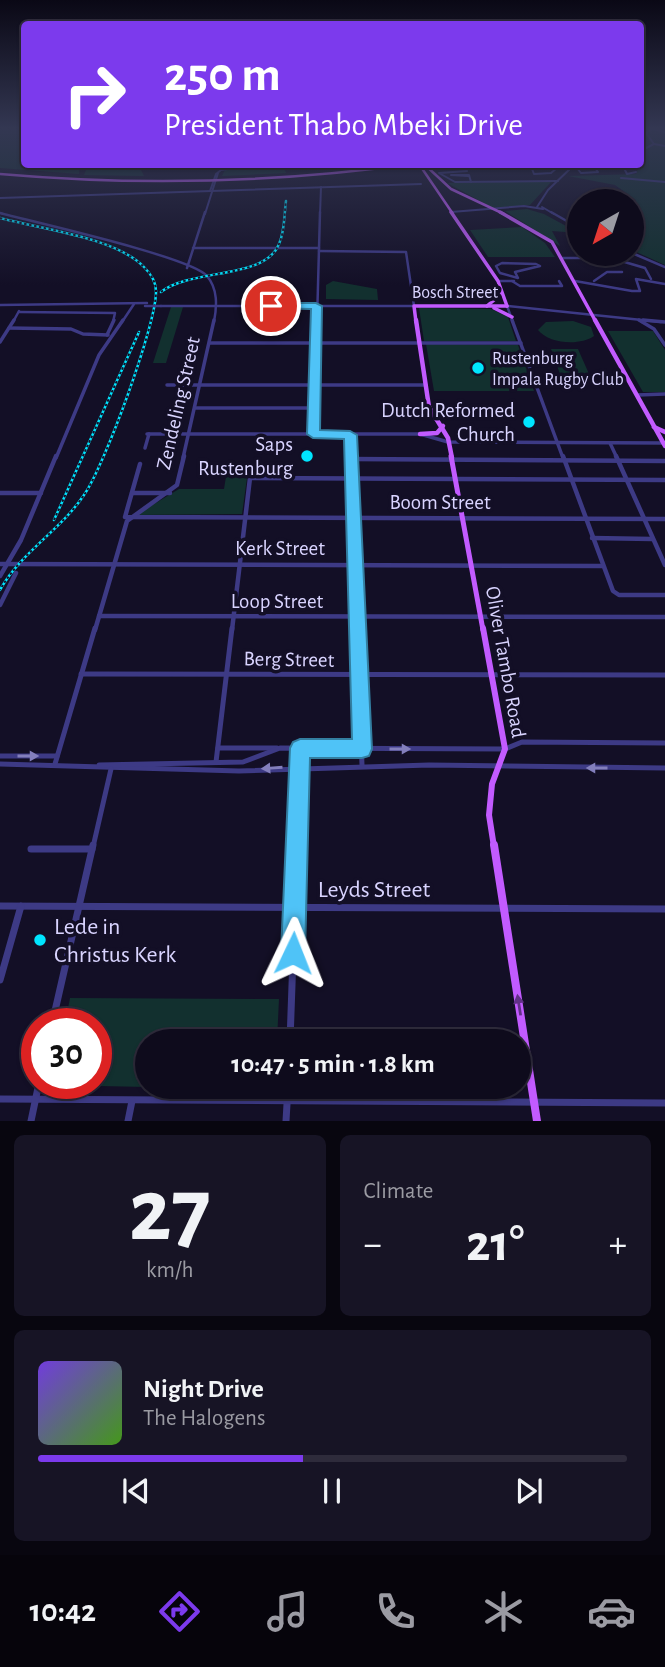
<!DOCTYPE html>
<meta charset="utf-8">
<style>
:root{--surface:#0e0b1c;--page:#171425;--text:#f1f3f6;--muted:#9b9ba3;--line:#2e2b3b;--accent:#7c3aed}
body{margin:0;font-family:"Alegreya Sans",sans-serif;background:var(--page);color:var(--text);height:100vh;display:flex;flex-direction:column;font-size:26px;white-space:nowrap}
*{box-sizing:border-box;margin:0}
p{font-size:23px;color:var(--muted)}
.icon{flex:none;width:38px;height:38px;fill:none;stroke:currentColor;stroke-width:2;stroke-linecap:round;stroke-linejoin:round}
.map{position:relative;height:1121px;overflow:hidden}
.sheet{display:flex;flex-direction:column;gap:14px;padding:14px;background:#08060f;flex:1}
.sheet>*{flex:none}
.top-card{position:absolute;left:21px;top:21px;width:623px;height:147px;border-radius:7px;box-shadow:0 2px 5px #0004,0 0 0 2px var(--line);background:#7c3aed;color:#fff;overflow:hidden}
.needle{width:46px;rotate:219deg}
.tools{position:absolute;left:567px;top:189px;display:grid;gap:14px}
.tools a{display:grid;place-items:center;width:77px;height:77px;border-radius:50%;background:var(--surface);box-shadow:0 2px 5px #0004,0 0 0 2px var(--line);font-size:35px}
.speed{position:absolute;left:21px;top:1008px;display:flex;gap:14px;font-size:35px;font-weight:700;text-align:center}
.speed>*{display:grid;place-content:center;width:91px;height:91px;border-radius:50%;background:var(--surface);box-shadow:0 2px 5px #0004,0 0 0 2px var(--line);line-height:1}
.speed .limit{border:10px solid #d22;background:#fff;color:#111}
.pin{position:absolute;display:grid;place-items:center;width:60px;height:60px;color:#fff;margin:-30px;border:4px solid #fff;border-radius:50%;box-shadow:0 2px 7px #0007}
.me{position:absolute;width:77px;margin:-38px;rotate:2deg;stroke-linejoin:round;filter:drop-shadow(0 0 5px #0008)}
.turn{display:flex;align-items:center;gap:24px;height:147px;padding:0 28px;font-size:32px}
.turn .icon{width:91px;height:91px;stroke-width:2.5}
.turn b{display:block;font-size:49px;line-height:60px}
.big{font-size:52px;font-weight:700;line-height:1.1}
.sheet .card{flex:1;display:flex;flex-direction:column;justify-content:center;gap:10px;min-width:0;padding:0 24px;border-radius:10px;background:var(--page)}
.sheet .dial{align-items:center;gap:0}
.dial b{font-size:91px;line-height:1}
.song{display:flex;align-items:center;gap:21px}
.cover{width:84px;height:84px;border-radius:10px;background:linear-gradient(135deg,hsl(260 70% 55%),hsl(100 70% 35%))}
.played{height:7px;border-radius:4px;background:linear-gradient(90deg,var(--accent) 45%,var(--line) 45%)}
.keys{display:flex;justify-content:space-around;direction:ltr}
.heat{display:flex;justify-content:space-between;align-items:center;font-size:38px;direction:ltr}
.sheet .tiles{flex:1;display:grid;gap:14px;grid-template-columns:1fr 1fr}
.card:last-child{grid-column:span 2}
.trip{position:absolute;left:135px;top:1029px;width:396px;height:70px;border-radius:35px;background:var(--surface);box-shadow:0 2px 5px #0004,0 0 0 2px var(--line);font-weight:700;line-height:70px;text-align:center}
.tab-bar{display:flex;height:112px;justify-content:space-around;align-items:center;background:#06040b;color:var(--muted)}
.tab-bar .icon{width:49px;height:49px}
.tab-bar .selected{color:var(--accent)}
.tab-bar b{font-size:32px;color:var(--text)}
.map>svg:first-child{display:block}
.green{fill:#12302f}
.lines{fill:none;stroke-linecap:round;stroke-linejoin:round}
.minor-far5{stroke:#3d3a85;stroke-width:2}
.minor-far4{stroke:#3d3a85;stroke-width:2.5}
.minor-far3{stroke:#3d3a85;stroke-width:3.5}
.minor-far2{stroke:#3d3a85;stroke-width:4.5}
.minor-far1{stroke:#3d3a85;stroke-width:5}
.minor{stroke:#3d3a85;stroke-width:7}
.major-far5{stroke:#c25bff;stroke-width:2.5}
.major-far4{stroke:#c25bff;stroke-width:3.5}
.major-far3{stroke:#c25bff;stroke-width:4.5}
.major-far2{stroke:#c25bff;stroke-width:5}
.major-far1{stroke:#c25bff;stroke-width:6}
.major{stroke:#c25bff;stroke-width:8}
.rail-casing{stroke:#00e5ff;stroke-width:2.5}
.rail{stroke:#130f26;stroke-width:2;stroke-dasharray:2.5;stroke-linecap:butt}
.minor-bridge{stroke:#3d3a85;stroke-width:2.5}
.oneway{fill:#837fbc}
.oneway2{fill:#623188}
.route{fill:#4fc3f7;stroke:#337fa1;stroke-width:2}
.poi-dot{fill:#00e5ff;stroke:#130f26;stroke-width:2.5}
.labels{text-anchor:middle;stroke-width:7;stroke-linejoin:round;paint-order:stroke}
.far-street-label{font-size:18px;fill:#d9d4ff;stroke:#130f26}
.far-poi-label{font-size:18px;fill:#d9d4ff;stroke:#130f26;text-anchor:start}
.street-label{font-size:21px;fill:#d9d4ff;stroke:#130f26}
.poi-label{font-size:21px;fill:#d9d4ff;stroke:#130f26;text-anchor:end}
.near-street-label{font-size:24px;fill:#d9d4ff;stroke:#130f26}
.near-poi-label{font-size:24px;fill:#d9d4ff;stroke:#130f26;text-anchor:start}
</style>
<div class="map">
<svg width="665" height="1121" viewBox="0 0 665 1121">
<rect width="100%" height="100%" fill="#130f26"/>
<!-- green -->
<g class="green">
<path d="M0,128h24v36l56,1 -1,9 -79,-6z"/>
<path d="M641,128h24v137l-33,-15v-41l4,-9 -21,-15 -47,-9 68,-2 2,-6 -22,-3 24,-1z"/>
<path d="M138,164l6,12 -60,-1 4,-10z"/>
<path d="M261,164l22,1 3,8 -64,3 3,-6z"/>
<path d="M552,181l-22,24 -37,3 -46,-25z"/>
<path d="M527,209l17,5 35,19 -27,-2 8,15 -55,-35z"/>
<path d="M522,227l23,16 10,14h-67l-18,-27z"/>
<path d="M333,281l44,8 1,11 -52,-1v-14z"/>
<path d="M171,307h12l-17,56h-13z"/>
<path d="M419,308l72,1 17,8 8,24h-92z"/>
<path d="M573,321l18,6 3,9c-14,10 -45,8 -56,-6l8,-8z"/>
<path d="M608,331h45l12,19v42h-22z"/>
<path d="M426,344l92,1 16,46h-100z"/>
<path d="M551,349h27l11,25h-29z"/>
<path d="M264,463l-1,12 -16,3 -5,36 -106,1 43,-26h45l4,-25z"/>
<path d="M70,998l209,1 -2,42h-130v46l-95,-2 44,-2v-59h-31z"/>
</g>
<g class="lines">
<!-- minor-far5 -->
<g class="minor-far5">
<path d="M653,129l12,3"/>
<path d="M654,144l11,2"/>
<path d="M640,151l14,-7 -8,-11 8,-5"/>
<path d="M530,164l4,10 17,-1 6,-5 -13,-3"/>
<path d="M558,164l15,3"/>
<path d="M602,167l22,1 3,6 9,-2"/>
<path d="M577,168l4,5 17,-1 -3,-4"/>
<path d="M577,168h19"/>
<path d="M467,171l-28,2 16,9 103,-1"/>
<path d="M468,176l-17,-1h18l2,7"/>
<path d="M621,178l44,4"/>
<path d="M210,191l6,-17 5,-4 39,-6"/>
<path d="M0,198l421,-14"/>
<path d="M537,207l11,-17 27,-26"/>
<path d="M542,207l12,7"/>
<path d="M451,212l73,-6 19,3"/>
<path d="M0,213l3,1"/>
<path d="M205,214l13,-41"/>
<path d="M320,214l1,-27"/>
</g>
<!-- minor-far4 -->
<g class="minor-far4">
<path d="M551,212l28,16"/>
<path d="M0,213c33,9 191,44 207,63 11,13 10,30 7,46"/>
<path d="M193,248h126"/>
<path d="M632,253l33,14"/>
<path d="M562,258h49l34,10 6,11"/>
<path d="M502,263l34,1 4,2 -25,6 3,6 -18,-5 -4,-7z"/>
<path d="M187,268l18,-56"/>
<path d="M498,281h16"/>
<path d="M512,281l8,5h42l-3,-5"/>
<path d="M575,281l57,10h8l-4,-12 29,5"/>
<path d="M594,281l13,-9h15"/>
<path d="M0,305l147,-2"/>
<path d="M161,306h253l-8,-54 -87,-1"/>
<path d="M19,312l96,1 -2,9"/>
<path d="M639,320l3,2"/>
<path d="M13,322l6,-11"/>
<path d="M122,322l12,-18"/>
<path d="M317,322l3,-110"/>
<path d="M513,322l-6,-16 154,16"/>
</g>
<!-- minor-far3 -->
<g class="minor-far3">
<path d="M512,320l51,138"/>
<path d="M639,320l15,9 11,16"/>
<path d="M643,320l22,2"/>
<path d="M9,328l62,1 12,5 25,1"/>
<path d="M107,335l7,-15"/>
<path d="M0,342l14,-22"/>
<path d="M210,343h311"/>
<path d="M167,385h259"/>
<path d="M637,395l28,-1"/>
<path d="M195,408h118"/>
<path d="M147,434h273l28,8 216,1"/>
<path d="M313,434l4,-114"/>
<path d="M350,435l1,23"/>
<path d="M610,443l7,15"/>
<path d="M145,448l4,-14"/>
<path d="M56,458l43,-103 24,-35"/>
<path d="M183,458l31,-138"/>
</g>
<!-- minor-far2 -->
<g class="minor-far2">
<path d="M351,456l6,174"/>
<path d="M563,456l50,135 6,4h46"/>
<path d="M616,456l49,109"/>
<path d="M351,459l314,2"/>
<path d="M140,464l-15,53 540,2"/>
<path d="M0,493h41"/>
<path d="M132,493h38"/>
<path d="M592,538l60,1"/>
<path d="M0,564l603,2"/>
<path d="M0,576l21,-36 35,-84"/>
<path d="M0,605l16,-32"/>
<path d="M99,616l566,1"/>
<path d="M95,630l32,-109 50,-36 7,-29"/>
<path d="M232,630l18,-152 415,2"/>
</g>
<!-- minor-far1 -->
<g class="minor-far1">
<path d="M357,628l5,137"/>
<path d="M81,674l584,1"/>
<path d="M218,748h59"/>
<path d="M0,756h57"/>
<path d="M216,762l16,-134"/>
<path d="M0,764l239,7 190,-6 236,3"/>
<path d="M55,764l40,-136"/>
<path d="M99,765l144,-3 37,-14 225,1 17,-7 143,1"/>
<path d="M93,847l18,-78"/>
<path d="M297,847l3,-99"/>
</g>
<!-- minor -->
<g class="minor">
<path d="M31,849h61"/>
<path d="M0,906l665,3"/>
<path d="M0,980l21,-74"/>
<path d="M52,1024l41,-179"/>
<path d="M290,1041l7,-196"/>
<path d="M0,1099l665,4"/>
<path d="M31,1121l8,-38"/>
<path d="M128,1121l4,-20"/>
<path d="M286,1121l2,-34"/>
</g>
<!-- major-far5 -->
<g class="major-far5">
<path d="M419,164l34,50"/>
<path d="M424,164l27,25 53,25"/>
<path d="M0,174c138,12 274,9 412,-10"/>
</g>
<!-- major-far4 -->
<g class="major-far4">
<path d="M451,212l47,69 9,25"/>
<path d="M500,212l52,30 44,80"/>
<path d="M487,306l13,-11v-7"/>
<path d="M494,308l18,9"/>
<path d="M416,322l-2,-16h93"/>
</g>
<!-- major-far3 -->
<g class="major-far3">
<path d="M416,320l13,87 19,31 4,20"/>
<path d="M595,320l70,126"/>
<path d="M654,427l11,5"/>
<path d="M420,434l17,-1 6,-7"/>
</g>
<!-- major-far2 -->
<path class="major-far2" d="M451,456l32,174"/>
<!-- major-far1 -->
<path class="major-far1" d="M483,628l22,121 -13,35 -3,31 5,32"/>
<!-- major -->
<path class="major" d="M494,845l43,276"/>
<defs>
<g id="rail">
<path d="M0,218c40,11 115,19 144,49 6,6 12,15 12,24 1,32 -52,176 -72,204 -24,36 -63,57 -84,95"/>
<path d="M161,292c30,-24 104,-12 118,-48 6,-13 5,-29 7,-43"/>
<path d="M54,520l85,-188"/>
</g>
</defs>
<!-- rail casing -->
<use href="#rail" class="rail-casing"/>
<!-- rail -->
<use href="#rail" class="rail"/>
<!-- minor-bridge -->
<path class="minor-bridge" d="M145,306h16"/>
</g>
<!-- one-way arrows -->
<defs><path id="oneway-solid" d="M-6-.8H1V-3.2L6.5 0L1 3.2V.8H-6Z" transform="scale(1.75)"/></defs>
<g class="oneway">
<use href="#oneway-solid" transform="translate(400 749)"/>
<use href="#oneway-solid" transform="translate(28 756)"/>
<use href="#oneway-solid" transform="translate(272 768) rotate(176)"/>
<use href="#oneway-solid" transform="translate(597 768) rotate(-180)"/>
</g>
<use class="oneway2" href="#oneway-solid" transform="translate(519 1005) rotate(-99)"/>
<!-- sky -->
<linearGradient id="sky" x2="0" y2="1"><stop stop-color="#0a0815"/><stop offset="0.45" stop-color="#333752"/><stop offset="1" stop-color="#333752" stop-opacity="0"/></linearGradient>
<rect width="665" height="285" fill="url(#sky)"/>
<!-- route -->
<path class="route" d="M271,303h45l6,3 -2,124 30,1 7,4 15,314 -3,7 -7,2h-52l-5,195 -3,9 -9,3 -8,-3 -4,-9 9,-205 3,-6 7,-3h52l-8,-300 -31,-1 -6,-4 4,-125 -44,-1 -2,-2z"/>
<!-- markers -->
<g class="poi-dot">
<circle cx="478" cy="368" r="7"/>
<circle cx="529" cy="422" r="7"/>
<circle cx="307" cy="456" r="7"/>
<circle cx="40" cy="940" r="7"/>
</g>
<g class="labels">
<!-- far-street labels -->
<g class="far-street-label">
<text x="455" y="298">Bosch Street</text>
</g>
<!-- far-poi labels -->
<g class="far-poi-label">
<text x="492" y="364">Rustenburg<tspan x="492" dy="21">Impala Rugby Club</tspan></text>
</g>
<!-- street labels -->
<g class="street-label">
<text transform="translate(178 403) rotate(-77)" y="7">Zendeling Street</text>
<text x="440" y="509">Boom Street</text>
<text x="280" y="555">Kerk Street</text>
<text x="277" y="608">Loop Street</text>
<text transform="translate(289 659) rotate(1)" y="7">Berg Street</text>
<text transform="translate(506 662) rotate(80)" y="7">Oliver Tambo Road</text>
</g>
<!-- poi labels -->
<g class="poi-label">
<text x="515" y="417">Dutch Reformed<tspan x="515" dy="24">Church</tspan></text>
<text x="293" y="451">Saps<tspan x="293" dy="24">Rustenburg</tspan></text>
</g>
<!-- near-street labels -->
<g class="near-street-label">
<text x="374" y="897">Leyds Street</text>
</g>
<!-- near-poi labels -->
<g class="near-poi-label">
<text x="54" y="934">Lede in<tspan x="54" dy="28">Christus Kerk</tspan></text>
</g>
</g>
</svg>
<div class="tools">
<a><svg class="needle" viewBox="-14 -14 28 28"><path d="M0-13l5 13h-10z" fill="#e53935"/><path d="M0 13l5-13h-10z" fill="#9b9ba3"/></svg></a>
</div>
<div class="speed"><div class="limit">30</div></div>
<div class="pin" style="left:271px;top:306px;background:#d93025"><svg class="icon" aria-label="arrive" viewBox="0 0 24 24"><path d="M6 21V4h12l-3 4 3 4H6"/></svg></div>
<svg class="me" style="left:293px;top:953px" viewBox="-20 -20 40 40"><path d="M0-17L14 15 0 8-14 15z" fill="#4fc3f7" stroke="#fff" stroke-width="4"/></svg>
<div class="trip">10:47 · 5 min · 1.8 km</div>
<div class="top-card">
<div class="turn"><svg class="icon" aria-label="right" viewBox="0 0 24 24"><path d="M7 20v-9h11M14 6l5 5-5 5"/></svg><div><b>250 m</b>President Thabo Mbeki Drive</div></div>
</div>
</div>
<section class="sheet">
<div class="tiles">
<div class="card dial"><b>27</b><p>km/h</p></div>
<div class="card"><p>Climate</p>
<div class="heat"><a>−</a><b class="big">21°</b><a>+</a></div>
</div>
<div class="card">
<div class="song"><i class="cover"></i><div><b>Night Drive</b><p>The Halogens</p></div></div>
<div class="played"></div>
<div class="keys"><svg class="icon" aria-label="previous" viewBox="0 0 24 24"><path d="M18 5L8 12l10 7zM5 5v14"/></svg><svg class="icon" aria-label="pause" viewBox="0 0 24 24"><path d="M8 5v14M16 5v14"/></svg><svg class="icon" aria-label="next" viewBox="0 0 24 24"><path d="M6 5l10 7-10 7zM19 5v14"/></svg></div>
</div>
</div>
</section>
<nav class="tab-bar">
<b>10:42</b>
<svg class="icon selected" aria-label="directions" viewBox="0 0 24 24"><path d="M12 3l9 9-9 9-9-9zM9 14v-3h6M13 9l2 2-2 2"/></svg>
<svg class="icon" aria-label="music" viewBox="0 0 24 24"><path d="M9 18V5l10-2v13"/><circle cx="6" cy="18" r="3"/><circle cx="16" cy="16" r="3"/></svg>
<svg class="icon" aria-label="phone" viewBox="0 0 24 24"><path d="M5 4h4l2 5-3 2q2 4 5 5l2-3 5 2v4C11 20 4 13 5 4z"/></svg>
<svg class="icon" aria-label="climate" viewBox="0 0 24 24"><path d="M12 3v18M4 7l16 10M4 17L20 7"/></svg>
<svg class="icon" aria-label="car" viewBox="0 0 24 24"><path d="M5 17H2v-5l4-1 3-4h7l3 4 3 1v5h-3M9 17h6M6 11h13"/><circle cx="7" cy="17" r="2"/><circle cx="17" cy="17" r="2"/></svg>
</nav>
